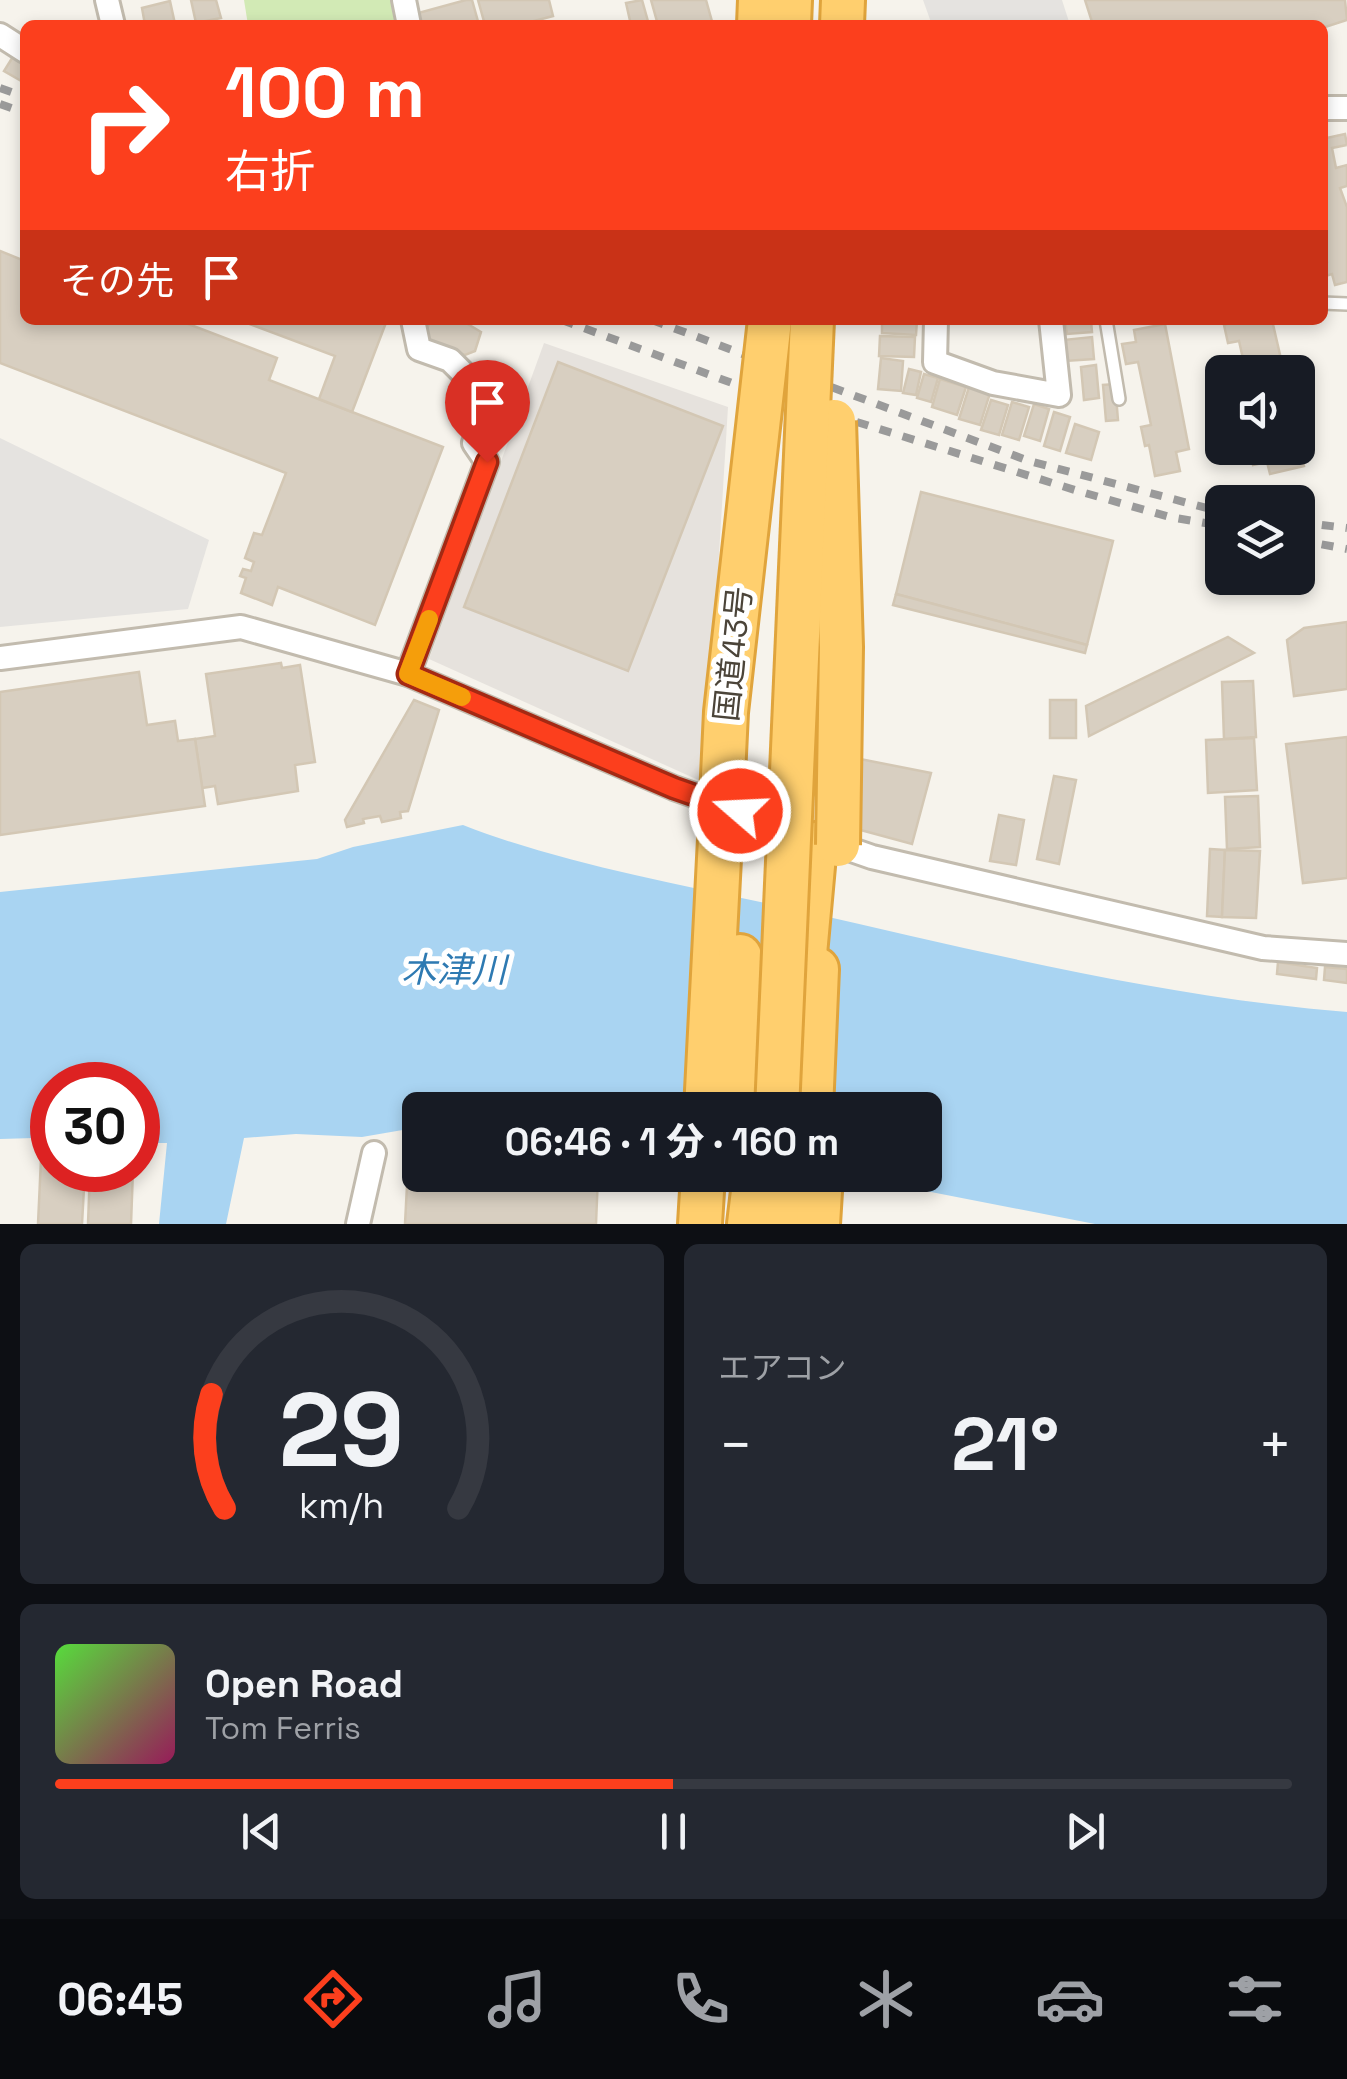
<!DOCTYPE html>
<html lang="ja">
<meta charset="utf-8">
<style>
:root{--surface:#171b24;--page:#242831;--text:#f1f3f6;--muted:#9ea1a6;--line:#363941;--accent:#fc3f1d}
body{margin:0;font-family:"Space Grotesk","Noto Sans JP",sans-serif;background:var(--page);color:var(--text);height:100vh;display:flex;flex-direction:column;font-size:38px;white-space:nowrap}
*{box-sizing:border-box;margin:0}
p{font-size:32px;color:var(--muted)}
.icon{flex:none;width:55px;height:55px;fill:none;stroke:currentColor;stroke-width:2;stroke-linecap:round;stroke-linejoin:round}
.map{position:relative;height:1224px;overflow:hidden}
.drawer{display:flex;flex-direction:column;gap:20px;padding:20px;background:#0d0f14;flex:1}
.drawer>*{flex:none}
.top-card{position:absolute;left:20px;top:20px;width:1308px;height:305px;border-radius:15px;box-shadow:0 5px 15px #0003;background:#fc3f1d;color:#fff;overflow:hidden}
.controls{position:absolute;left:1205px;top:355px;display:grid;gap:20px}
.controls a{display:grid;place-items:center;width:110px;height:110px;border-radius:15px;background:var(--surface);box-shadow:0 5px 15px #0003;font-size:50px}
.speed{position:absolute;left:30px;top:1062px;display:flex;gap:20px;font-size:50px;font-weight:700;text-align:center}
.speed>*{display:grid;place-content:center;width:130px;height:130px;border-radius:50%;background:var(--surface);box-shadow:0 5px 15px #0003;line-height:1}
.speed .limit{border:15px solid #d22;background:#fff;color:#111}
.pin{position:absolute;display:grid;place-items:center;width:85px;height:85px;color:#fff;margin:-102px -42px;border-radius:50% 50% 50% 0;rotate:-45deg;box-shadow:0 0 10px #0007}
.pin .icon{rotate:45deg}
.me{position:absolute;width:110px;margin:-55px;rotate:289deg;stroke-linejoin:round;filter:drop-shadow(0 0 8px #0008)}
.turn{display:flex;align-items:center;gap:35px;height:210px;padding:0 40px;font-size:45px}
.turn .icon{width:130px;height:130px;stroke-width:2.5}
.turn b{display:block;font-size:70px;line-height:85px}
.then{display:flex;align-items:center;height:95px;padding:0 40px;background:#0003;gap:20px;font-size:38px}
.big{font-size:75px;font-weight:800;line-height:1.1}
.drawer .tile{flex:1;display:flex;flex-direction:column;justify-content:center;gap:15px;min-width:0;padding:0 35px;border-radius:15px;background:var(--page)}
.drawer .dial{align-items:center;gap:0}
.dial svg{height:260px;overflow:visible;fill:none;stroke:var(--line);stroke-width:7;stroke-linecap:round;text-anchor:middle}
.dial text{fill:var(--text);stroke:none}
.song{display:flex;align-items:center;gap:30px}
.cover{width:120px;height:120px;border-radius:15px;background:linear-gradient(135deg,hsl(110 70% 55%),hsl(330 70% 35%))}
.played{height:10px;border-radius:5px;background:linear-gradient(90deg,var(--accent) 50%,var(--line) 50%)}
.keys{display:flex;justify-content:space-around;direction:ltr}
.heat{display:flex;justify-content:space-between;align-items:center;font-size:55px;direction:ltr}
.drawer .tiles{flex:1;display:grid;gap:20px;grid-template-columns:1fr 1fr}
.tile:last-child{grid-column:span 2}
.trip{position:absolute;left:402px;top:1092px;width:540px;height:100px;border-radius:15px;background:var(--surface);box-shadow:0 5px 15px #0003;font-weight:800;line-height:100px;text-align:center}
.dock{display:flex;height:160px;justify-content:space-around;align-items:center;background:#090b0e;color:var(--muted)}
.dock .icon{width:70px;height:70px}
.dock .on{color:var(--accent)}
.dock b{font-size:45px;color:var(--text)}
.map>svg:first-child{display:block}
.industrial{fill:#e6e2dd}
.green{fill:#d2eab5}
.parking{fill:#e5e3e0}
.water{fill:#a9d4f2}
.building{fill:#d8cfc1;stroke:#d3c7b4;stroke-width:2.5}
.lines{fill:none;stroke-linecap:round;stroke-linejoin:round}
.lane-casing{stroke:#c2bbae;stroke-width:16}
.street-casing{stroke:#c2bbae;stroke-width:28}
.highway-casing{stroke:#e0a43c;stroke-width:48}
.lane{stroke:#fff;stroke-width:11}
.street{stroke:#fff;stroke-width:22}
.highway{stroke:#ffcf6e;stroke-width:42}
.rail{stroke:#9a9a9a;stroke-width:8;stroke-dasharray:12 12;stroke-linecap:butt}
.highway-bridge-casing{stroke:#e0a43c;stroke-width:48;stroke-linecap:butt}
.highway-bridge{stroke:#ffcf6e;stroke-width:42}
.route-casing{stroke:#a42913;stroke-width:25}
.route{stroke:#fc3f1d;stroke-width:18}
.slow{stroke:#f59e0b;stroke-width:18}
.labels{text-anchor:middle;stroke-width:10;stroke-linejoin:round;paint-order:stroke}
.street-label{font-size:32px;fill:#4b4439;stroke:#fff}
.water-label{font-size:35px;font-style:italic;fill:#2e7ab2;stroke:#fff}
</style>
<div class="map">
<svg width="1347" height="1224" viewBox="0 0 1347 1224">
<rect width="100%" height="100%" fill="#f6f3ec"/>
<!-- industrial -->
<path class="industrial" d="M544,343l184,64 -23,376 -276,-124z"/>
<!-- green -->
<path class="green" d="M244,0h150l5,25h-151z"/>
<!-- parking -->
<g class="parking">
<path d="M923,0h139l8,25h-138z"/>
<path d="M0,438l209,102 -21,69 -188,18z"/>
</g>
<!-- water -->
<path class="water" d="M463,825c105,41 228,61 339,86 180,41 361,86 545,101v212h-252l-251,-49h81v-65h-505v17l-58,10 -66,-3 -52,4 -18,86h-67l8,-81h-29v-58h-86v60h-12l-6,-7 -34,1v-247l317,-33 36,-12z"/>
<!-- building -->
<g class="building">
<path d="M191,0h25l5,18 -25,5z"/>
<path d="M466,0h6l7,25h-57l-4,-12z"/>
<path d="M478,0h71l4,16 -34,9h-34z"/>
<path d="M642,0l7,25h-18l-5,-22z"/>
<path d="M651,0h55l7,25h-55z"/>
<path d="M1085,0h260l2,20 -25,8v-3h-229z"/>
<path d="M170,1l5,23 -30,1 -3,-17z"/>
<path d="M14,55l11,7 -2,20 -19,-11z"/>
<path d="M1345,134l2,11 -15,3 4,20 11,-3v21l-7,2 7,19v75l-12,3 -3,-11 -10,3v-14l5,-1 -5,-19v-104z"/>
<path d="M0,251l25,10v59h153l99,38 -8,22 174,67 -68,178 -97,-38 -6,18 -31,-12 5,-15 -6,-2 3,-7 8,2 3,-9 -9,-4 9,-25 8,2 24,-62 -286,-110z"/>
<path d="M239,320h148l-35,92 -33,-13 16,-43z"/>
<path d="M430,320h31l20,12 -6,19 -10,4 -41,-14z"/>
<path d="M882,320h35l-1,15 -34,-2z"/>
<path d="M1065,320h26l1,12 -25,2z"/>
<path d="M1237,320h35l12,52h-38l-7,-31 -11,2 -4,-18z"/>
<path d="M1165,324l24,125 -13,3 4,19 -25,5 -6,-31 -4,1 -4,-19 10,-2 -13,-63 -12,2 -4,-20 14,-2 -2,-12z"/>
<path d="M880,336l35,1 -1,20 -35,-1z"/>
<path d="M1092,337l2,22 -29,2 -2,-21z"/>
<path d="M881,358l22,3 -2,30 -23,-2z"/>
<path d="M558,362l165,64 -95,245 -164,-64z"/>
<path d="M1096,365l3,33 -15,2 -3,-33z"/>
<path d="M909,369l12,3 -5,23 -13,-2z"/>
<path d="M924,374l14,4 -7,24 -14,-4z"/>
<path d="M940,379l26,8 -9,28 -25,-8z"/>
<path d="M1115,384l3,36 -12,1 -3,-36z"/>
<path d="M969,387l21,6 -10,32 -21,-6z"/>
<path d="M991,400l17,5 -9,30 -18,-5z"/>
<path d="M1012,402l17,5 -10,33 -17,-5z"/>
<path d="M1034,404l15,5 -9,32 -16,-5z"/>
<path d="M1054,412l16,5 -10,34 -16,-5z"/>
<path d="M1075,424l24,8 -8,28 -25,-7z"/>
<path d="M1298,437l6,29 -34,8 -3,-12 -14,3 -4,-17h49z"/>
<path d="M921,492l192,49 -26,104 -191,-51z"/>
<path d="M896,594l191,51 -2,8 -192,-48z"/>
<path d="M1347,622v67l-53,7 -7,-56 17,-12z"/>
<path d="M1228,637l26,16 -165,83 -3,-30z"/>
<path d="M281,663l1,5 18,-3 15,97 -20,3 3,26 -80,13 -3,-18 -13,2 -7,-49 20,-3 -9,-62z"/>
<path d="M139,672l8,53 28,-4 3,20 17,-2 10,67 -205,29v-143z"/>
<path d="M1253,681l3,56 -32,2 -2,-57z"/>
<path d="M414,700l25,10 -31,101 -8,1 1,6 -19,4 -2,-6 -17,3 1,4 -17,4 -2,-7z"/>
<rect x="1050" y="700" width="26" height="38"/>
<path d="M1347,737v141l-44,5 -17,-139z"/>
<path d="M1254,738l3,52 -49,3 -2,-53z"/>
<path d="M860,759l71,14 -19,71 -55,-15z"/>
<path d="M1054,776l22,4 -17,84 -22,-5z"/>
<path d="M1258,796l2,51 -33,2 -2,-52z"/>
<path d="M999,815l25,5 -8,45 -26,-4z"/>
<path d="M1210,849l15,1 -3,67 -15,-1z"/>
<path d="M1225,850l35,1 -4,67 -34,-1z"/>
<path d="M1278,962l39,6 -1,11 -39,-5z"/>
<path d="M1325,967l22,2v14l-23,-3z"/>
<path d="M41,1159h11v11h33l-3,54h-44z"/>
<path d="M408,1166l12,1v8h178l-2,49h-191z"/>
<path d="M90,1170h43l-2,54h-43z"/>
</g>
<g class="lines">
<defs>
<g id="lane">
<path d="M1322,303l25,1"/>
<path d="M1106,320l13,79"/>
</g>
<g id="street">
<path d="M107,0l6,25"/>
<path d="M404,0l5,25"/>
<path d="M0,35l25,16"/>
<path d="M1322,108h25"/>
<path d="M936,320l-1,42 58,21 66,12 -8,-75"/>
<path d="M0,658l241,-31 167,47 266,114 120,42"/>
<path d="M408,674l79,-212 -13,-19 16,-43 -40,-40 -31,-11 -6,-29"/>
<path d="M829,842l43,15 391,91 84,6"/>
<path d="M358,1224l16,-71"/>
</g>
<g id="highway">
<path d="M759,25l1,-25"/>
<path d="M789,25l1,-25"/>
<path d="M842,25l1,-25"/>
<path d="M801,998l14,-154"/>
<path d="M706,1110l14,-271"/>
<path d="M740,1110v-154"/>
<path d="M811,1110l6,-141"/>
<path d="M700,1224l3,-49"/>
<path d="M749,1224l6,-49"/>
<path d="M787,1224l5,-49"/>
<path d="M818,1224l3,-49"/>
</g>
</defs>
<!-- lane casing -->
<use href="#lane" class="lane-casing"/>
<!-- street casing -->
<use href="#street" class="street-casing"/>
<!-- highway casing -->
<use href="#highway" class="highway-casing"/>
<!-- lane -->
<use href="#lane" class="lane"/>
<!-- street -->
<use href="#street" class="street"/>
<!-- highway -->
<use href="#highway" class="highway"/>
<!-- rail -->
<g class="rail">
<path d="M0,88l25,9"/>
<path d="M0,104l25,9"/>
<path d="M562,320l170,63 346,108 92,26 52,9"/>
<path d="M652,320l377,141 193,51"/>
<path d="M1298,522l49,6"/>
<path d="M1298,540l49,9"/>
</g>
<defs>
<g id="highway-bridge">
<path d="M834,421l7,226 -3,198"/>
<path d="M720,839l6,-127 44,-392"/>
<path d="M777,1110l35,-790"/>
</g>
</defs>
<!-- highway-bridge casing -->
<use href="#highway-bridge" class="highway-bridge-casing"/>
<!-- highway-bridge -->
<use href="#highway-bridge" class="highway-bridge"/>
</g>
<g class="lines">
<defs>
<path id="route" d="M487,462l-79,212 266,114 66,23"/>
</defs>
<!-- route casing -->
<use href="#route" class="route-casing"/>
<!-- route -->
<use href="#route" class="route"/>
<!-- slow -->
<path class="slow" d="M429,619l-21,55 54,23"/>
</g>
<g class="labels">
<!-- street labels -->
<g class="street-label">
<text transform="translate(733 654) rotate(-84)" y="11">国道43号</text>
</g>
<!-- water labels -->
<g class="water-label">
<text x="454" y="982">木津川</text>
</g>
</g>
</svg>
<div class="controls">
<a><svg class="icon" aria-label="sound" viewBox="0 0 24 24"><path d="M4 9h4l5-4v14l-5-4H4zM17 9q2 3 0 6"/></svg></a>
<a><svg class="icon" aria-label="layers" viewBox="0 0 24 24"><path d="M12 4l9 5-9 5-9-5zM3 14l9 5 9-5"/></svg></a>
</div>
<div class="speed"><div class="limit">30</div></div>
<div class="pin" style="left:487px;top:462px;background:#d93025"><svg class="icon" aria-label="arrive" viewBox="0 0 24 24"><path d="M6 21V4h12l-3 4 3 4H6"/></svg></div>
<svg class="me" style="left:740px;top:811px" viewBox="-20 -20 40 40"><circle r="17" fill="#fc3f1d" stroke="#fff" stroke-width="3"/><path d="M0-11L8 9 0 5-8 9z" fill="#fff"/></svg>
<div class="trip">06:46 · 1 分 · 160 m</div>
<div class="top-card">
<div class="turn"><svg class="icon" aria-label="right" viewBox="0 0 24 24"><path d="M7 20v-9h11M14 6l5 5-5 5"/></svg><div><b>100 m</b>右折</div></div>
<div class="then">その先<svg class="icon" aria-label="arrive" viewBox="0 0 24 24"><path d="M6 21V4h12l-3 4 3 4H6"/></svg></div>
</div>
</div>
<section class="drawer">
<div class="tiles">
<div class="tile dial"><svg viewBox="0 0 100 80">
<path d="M14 69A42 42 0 1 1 86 69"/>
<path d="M14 69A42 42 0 0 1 10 34" stroke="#fc3f1d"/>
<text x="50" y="56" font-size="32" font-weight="700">29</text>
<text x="50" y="72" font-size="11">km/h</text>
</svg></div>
<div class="tile"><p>エアコン</p>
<div class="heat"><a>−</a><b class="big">21°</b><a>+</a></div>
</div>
<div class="tile">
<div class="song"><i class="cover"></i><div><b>Open Road</b><p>Tom Ferris</p></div></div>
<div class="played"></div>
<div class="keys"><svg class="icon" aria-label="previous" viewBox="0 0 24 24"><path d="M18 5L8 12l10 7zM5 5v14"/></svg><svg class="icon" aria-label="pause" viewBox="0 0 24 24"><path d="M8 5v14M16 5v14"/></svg><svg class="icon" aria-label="next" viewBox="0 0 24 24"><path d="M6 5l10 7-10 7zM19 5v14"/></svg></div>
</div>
</div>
</section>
<nav class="dock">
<b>06:45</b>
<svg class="icon on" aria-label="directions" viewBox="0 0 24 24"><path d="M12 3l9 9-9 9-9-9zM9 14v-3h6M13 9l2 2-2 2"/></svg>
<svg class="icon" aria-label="music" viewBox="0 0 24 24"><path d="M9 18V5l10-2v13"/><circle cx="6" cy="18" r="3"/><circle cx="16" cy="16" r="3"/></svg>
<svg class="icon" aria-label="phone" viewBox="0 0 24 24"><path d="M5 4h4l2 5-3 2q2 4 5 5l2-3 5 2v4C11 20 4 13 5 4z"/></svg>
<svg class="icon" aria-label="climate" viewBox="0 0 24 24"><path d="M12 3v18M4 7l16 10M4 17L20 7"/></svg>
<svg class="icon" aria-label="car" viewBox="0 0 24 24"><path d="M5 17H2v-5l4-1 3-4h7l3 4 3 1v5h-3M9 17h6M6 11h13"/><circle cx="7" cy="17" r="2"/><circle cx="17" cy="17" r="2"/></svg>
<svg class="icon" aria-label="filters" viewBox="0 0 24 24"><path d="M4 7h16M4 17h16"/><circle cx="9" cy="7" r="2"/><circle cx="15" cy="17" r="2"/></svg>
</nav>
